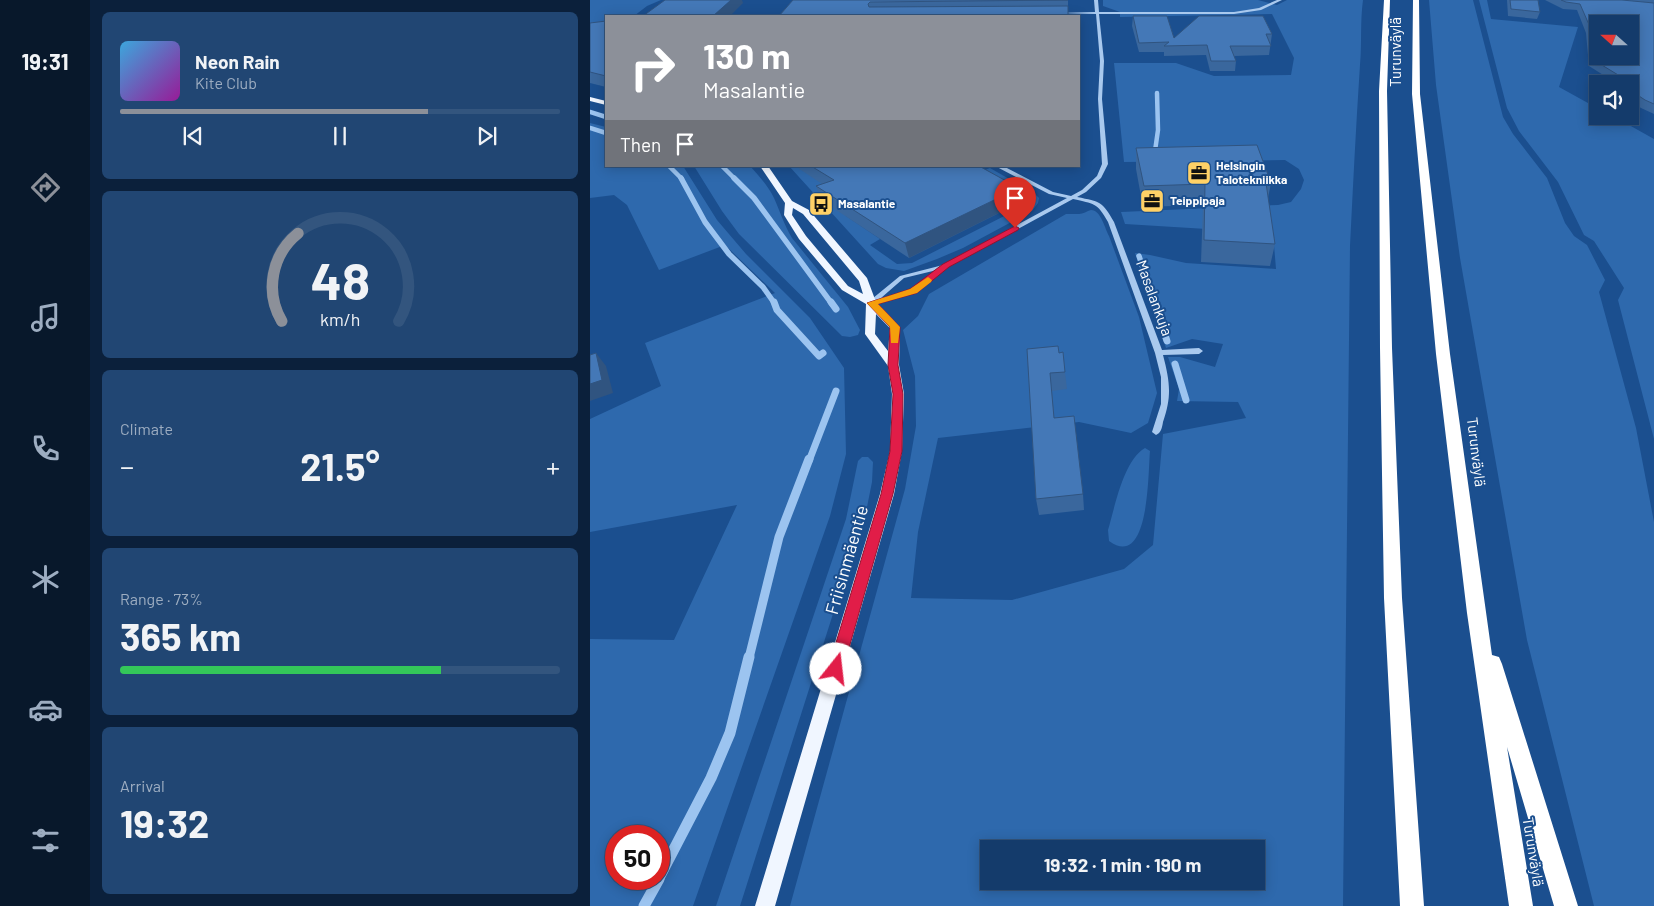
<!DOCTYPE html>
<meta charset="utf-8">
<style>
:root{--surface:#143b6b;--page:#214673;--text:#f1f3f6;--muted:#9dadc1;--line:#33557e;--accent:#8c9099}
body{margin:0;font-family:Barlow,sans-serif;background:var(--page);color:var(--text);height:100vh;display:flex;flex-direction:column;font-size:19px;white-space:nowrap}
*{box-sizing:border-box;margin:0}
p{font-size:16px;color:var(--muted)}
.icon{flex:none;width:28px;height:28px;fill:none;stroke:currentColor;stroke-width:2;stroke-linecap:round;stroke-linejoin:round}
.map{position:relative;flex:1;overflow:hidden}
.details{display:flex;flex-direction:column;gap:12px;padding:12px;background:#0b203b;width:500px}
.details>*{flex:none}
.banner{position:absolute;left:15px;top:15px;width:475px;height:152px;border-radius:0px;box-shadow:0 2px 12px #0003,0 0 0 1px var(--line);background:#8c9099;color:#fff;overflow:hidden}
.needle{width:32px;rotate:291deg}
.tools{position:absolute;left:999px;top:15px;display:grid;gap:10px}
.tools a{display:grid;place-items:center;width:50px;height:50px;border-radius:0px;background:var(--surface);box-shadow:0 2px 12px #0003,0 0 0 1px var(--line);font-size:25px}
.speed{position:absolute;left:15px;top:825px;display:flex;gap:10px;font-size:25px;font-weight:700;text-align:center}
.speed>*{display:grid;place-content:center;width:65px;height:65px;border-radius:50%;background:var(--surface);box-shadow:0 2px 12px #0003,0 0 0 1px var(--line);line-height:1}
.speed .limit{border:8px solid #d22;background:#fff;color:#111}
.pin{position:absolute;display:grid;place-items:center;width:42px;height:42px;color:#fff;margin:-51px -21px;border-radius:50% 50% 50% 0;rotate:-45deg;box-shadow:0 0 5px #0007}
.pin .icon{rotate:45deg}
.me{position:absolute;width:55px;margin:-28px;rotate:16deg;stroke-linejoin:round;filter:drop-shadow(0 0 4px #0008)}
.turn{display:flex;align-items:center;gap:18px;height:105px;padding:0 15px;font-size:22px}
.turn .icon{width:65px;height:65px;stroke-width:2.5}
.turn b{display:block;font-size:35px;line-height:42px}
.then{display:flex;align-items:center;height:48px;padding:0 15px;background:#0003;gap:10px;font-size:19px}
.big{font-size:38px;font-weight:700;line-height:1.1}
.details .card{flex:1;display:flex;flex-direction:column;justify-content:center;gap:8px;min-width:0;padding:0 18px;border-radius:8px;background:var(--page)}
.details .dial{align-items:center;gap:0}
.dial svg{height:130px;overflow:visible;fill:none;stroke:var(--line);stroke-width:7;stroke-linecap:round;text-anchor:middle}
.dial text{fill:var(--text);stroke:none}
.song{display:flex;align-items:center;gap:15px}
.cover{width:60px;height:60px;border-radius:8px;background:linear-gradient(135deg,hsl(200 70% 55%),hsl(300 70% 35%))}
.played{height:5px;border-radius:2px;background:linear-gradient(90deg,var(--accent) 70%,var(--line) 70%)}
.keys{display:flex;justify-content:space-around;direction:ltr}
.heat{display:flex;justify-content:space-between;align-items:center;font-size:28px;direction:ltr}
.charge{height:8px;border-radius:4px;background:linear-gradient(90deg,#34c759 73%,var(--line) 0)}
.trip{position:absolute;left:390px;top:840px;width:285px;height:50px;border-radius:0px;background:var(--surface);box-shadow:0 2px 12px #0003,0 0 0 1px var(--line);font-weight:700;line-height:50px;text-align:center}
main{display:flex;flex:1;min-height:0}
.dock{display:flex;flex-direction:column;width:90px;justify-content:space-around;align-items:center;background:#08182b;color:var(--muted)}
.dock .icon{width:35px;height:35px}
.dock .on{color:var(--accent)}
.dock b{font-size:22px;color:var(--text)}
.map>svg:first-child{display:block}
.green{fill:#2e69ad;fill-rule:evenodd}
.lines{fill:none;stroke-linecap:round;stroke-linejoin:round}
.stream-far4{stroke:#9cc4f0;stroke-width:4.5}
.stream-far3{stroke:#9cc4f0;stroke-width:5.5}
.stream-far2{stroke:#9cc4f0;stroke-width:7}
.stream-far1{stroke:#9cc4f0;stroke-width:9}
.stream{stroke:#9cc4f0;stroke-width:11}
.minor{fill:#a9c9ee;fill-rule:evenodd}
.major{fill:#f0f6ff;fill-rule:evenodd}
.highway{fill:#fff;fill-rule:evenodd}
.wall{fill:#3a679d}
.shaded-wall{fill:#305480}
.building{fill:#4478b7;stroke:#305480;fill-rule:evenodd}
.route{fill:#e11d48;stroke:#92132f}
.slow{fill:#f59e0b}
.labels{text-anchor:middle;stroke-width:4;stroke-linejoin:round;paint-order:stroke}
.far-poi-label{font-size:12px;font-weight:bold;fill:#fff;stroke:#1b4f8f;text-anchor:start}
.street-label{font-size:15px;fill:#fff;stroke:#1b4f8f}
.near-street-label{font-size:18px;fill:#fff;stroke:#1b4f8f}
</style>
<main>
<nav class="dock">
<b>19:31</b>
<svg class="icon on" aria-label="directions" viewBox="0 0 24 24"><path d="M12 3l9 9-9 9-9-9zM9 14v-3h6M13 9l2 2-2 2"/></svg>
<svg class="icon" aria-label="music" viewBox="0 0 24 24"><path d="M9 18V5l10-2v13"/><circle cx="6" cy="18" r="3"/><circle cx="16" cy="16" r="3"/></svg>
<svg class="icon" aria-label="phone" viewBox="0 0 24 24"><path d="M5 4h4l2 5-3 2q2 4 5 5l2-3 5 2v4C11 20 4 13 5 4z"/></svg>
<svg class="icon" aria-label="climate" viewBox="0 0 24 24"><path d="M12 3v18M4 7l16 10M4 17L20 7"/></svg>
<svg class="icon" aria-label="car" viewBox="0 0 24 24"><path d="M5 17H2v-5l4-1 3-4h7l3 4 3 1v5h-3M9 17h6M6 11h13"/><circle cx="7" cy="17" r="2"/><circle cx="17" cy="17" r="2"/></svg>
<svg class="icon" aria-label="filters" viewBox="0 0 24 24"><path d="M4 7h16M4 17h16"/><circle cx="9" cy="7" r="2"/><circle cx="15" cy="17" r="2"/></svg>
</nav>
<section class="details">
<div class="card">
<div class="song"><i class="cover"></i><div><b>Neon Rain</b><p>Kite Club</p></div></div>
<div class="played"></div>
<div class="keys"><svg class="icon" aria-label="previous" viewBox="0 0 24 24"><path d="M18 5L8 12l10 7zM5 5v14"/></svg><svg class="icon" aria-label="pause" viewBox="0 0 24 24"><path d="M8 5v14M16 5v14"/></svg><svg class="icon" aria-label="next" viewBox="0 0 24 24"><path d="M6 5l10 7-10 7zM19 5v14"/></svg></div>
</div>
<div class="card dial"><svg viewBox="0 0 100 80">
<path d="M14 69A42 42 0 1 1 86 69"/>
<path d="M14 69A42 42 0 0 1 24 15" stroke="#8c9099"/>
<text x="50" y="56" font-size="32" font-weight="700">48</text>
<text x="50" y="72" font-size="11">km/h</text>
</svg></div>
<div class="card"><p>Climate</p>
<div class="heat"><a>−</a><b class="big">21.5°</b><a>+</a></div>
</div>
<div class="card"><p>Range · 73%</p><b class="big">365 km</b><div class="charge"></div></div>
<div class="card"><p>Arrival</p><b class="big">19:32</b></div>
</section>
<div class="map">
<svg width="1064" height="906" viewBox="0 0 1064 906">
<rect width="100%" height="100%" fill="#1b4f8f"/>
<!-- green -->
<g class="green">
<path d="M0,0h71l-14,6 -13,10h-28v12l-16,2z"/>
<path d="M513,0h155l19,5 10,-5h76c-3,22 -1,43 -3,65 -4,60 -7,120 -10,181l-7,660h-553l115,-417 11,-63 -1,-50 -12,-46 15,-14 11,-22 137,-80c5,0 9,0 13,0 4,0 8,-3 12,-4 10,0 14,19 18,26l30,81 18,76 -9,30 -17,10 -52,-11 -141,16 -20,94 -7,66 101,2 112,-31 29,-24 10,-111 83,-16 -8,-16 -61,-1 2,-12 -11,-32h12l35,10 8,-23 -31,-5 -26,9 -31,-95 15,2 36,8 90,6 -3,-36 -148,-9 -4,-12 157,-7 13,-3 10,-13 3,-9 -5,-11 -14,-9 -161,2 -10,-99h62l38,13 77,-1 3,-17 -22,-44 -152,3v-5l-17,-6zM399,849h267v32h-267z"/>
<path d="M839,0h44l30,117 10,17 34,44 18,45 9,13 13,9 18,35 -6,12 37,136 18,94v384h-60l-67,-266 -67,-382 -24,-173z"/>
<path d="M889,0h8l4,19 87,8 -19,60 38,21 1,8h15l41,23v300l-36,-139 6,-12 -30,-47 -10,-6 -26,-53 -39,-51 -12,-23z"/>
<path d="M0,123l16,4v39h77l34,54 29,34 64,64 34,50 2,86 -16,62 -137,390h-103v-267l84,1 63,-135 -147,27v-113l71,-33 -16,-43 130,-50 -50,-48 -66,25 -32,-65 -13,-10 -24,3zM26,836h43v43h-43z"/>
<path d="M104,166h56c9,10 18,20 24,32 6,13 10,27 18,40l56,69 12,23 -2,5 -8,2 -8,-1 -103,-102 -17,-23z"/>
<path d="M199,166h14l25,21 18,29 34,23 -10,6 27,19 15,-1 112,-57v-13l-38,-20 -1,-3 5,-2 44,25 5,5 -1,5 -6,8 -69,37 -26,11 -33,12 -18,-3 -8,-4z"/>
<path d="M555,448l5,3c-2,20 0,120 -41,90l-1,-11c7,-23 15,-69 37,-82z"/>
<path d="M272,457h6l5,5 -1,20 -5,25 -127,399h-24l130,-387 12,-58z"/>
</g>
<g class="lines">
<!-- stream-far4 -->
<g class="stream-far4">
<path d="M0,112l16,5"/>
<path d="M0,128l16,5"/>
<path d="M564,158l4,-28 -1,-37"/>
<path d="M79,166l13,13"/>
<path d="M132,166l13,13"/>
</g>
<!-- stream-far3 -->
<g class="stream-far3">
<path d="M91,178l24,44 24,32 34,33 12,17"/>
<path d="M144,178l20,20 78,106"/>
<path d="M549,256l16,48"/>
</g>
<!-- stream-far2 -->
<g class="stream-far2">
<path d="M184,302l3,8 42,46 4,-3"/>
<path d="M241,302l5,7"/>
<path d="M564,302l13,39"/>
<path d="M585,364l11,36"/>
<path d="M219,461l27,-70"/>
</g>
<!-- stream-far1 -->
<path class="stream-far1" d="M159,658l30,-121 30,-78"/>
<!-- stream -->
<g class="stream">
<path d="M69,878l52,-100 19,-45 19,-76"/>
<path d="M54,906l15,-27"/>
</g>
<!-- minor -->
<path class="minor" d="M504,0h4l1,12h135l25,-4 18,-8h5l-21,10 -27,4h-135l5,47 -2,38 6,65 -7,14 -15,14 -9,5c24,5 25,4 37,25l48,128 37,-2 4,3 -4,3 -36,1c7,27 9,41 0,67 -1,6 -2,11 -7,13l-4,-3 9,-28v-27l-6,-24 -47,-131c-11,-20 -14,-18 -35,-23l-125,68 -32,25 -45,13 -4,-2 33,-27 43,-11 124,-67 -18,-4 -54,-28h8l50,26 18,4 11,-6 15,-14 5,-12 -4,-65 2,-38 -4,-47 -40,-1 39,-1zM347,270l-25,20 -31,8 23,-20z"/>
<!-- major -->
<g class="major">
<path d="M0,97l16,4v4l-16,-4z"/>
<path d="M170,166h8l24,35 17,9 58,68 9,24 24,25 -1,38 5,29 -2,57 -8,43 -119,412h-20l125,-412 10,-43 2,-57 -4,-28 -23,-32 1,-30 -24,-14 -43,-51 -15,-24 1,-12zM203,208l10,6 56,67 4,13 -15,-8 -42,-50 -14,-21zM286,314l14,14 -2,23 -13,-17z"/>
</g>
<!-- highway -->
<g class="highway">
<path d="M794,0h6l-3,91 5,257 10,250 22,308h-24l-16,-308 -4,-250 -1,-257z"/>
<path d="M823,0h6l1,94 30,260 42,301 7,2 3,7 76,242h-24l-47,-159 26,159h-24l-42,-293 -31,-259 -24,-260z"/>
</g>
</g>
<!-- wall -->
<g class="wall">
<path d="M203,0h275v16h-289z"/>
<path d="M917,0h31l2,12 -3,7 -29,-3z"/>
<path d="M955,0h109v114l-13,-6 -11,-8v-16h-14v-1l-27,-17 -3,-33 -9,-23 -14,-1z"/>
<path d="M543,16l41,22 98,-4 -3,21 -35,1 2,5 -1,10h-25l-4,-16 -42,1v-4h-25l-7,-26z"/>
<path d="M16,21v66l-16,-4v-60z"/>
<path d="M546,148l135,35 -3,15 7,46 -5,22 -69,-4 2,-57 -60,2 -7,-38z"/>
<path d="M207,166h182l42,36 -112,56 -88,-58 -5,-14 6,-2 -24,-16z"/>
<path d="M437,349l32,4 6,19 2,17 -15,2 2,27 29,76 1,16 -45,5 -3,-16z"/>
</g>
<!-- shaded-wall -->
<g class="shaded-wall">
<path d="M141,0h11l1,3 -13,13h-17z"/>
<path d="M429,188l2,14 -112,56 -4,-15z"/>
<path d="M6,353l10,13 7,27 -23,8v-17z"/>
</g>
<!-- building -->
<g class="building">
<path d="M75,0h66l-18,16h-70z"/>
<path d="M203,0h275l-198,2 -2,2 1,3 199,-1v10h-289z"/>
<path d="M920,0h28l2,12 -29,-3z"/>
<path d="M971,0h61l32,3v101l-9,-4 -15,-10v-6h-9l-4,-3h11l-36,-22 -2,-32 -10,-23 -14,-2zM1008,24h32v32h-32z"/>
<path d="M543,16h34l7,22 25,-22h64l9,18h-6l5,12h-41l6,15h-25l-4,-16 -43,1 5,-4 -30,1z"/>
<path d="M16,21v55l-16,-4v-49z"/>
<path d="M667,145l14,38h-5l9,61 -71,-4 1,-56 -61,2 -8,-38z"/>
<path d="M221,166h168l40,22 -114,55 -89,-57 18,-6z"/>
<path d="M468,346l1,7 4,-1 2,20 -15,1 4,45 20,-2 9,78 -47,5 -9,-150z"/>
<path d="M6,353l6,27 -12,4v-29z"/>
</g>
<!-- route -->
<path class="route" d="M425,226l4,2 -1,2 -69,37 -32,26 -39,11 22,23 -2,38 5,29 -1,57 -9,43 -50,175 -2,5 -5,2 -6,-2 -2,-5 53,-175 9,-43 3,-57 -5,-29 2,-38 -23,-24 43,-14 33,-25z"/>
<!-- slow -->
<path class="slow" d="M338,277l4,3 -1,2 -14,11 -39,11 22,23 -2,16h-7l-1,-16 -23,-24 43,-14z"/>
<!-- icons -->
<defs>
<symbol id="office-square" viewBox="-11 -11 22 22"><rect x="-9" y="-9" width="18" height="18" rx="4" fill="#ffd166" stroke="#1b4f8f"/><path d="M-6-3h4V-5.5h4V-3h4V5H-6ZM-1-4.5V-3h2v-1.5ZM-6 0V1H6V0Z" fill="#111"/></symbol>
<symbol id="bus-square" viewBox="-11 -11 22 22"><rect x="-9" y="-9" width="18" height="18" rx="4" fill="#ffd166" stroke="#1b4f8f"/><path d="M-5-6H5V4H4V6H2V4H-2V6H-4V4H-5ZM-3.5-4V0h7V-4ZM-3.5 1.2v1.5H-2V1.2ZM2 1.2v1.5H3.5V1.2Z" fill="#111"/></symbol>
</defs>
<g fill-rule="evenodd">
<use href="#office-square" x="595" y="159" width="28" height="28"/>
<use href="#office-square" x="548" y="187" width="28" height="28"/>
<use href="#bus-square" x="217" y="190" width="28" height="28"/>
</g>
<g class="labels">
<!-- far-poi labels -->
<g class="far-poi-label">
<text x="626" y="170">Helsingin<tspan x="626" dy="14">Talotekniikka</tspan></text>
<text x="580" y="205">Teippipaja</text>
<text x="248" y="208">Masalantie</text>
</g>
<!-- street labels -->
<g class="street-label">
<text transform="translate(806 52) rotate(-90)" y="5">Turunväylä</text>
<text transform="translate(564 298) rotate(70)" y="5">Masalankuja</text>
<text transform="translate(886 452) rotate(83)" y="5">Turunväylä</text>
<text transform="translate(943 852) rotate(81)" y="5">Turunväylä</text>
</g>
<!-- near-street labels -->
<g class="near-street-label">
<text transform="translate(257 560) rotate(-74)" y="6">Friisinmäentie</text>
</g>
</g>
</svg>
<div class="tools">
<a><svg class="needle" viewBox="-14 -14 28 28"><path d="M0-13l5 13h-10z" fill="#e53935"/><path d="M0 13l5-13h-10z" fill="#9dadc1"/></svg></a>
<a><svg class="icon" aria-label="sound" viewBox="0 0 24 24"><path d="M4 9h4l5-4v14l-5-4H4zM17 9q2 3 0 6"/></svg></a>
</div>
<div class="speed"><div class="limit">50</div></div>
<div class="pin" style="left:425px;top:228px;background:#d93025"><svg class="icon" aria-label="arrive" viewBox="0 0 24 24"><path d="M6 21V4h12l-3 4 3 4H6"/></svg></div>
<svg class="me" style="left:246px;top:669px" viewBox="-20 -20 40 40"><circle r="19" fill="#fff"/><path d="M0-13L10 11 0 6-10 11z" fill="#e11d48"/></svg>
<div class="trip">19:32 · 1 min · 190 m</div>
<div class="banner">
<div class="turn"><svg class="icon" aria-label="right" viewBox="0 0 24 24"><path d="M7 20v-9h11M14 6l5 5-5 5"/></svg><div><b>130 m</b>Masalantie</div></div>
<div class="then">Then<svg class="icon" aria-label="arrive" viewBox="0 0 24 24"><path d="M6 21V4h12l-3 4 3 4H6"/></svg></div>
</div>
</div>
</main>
